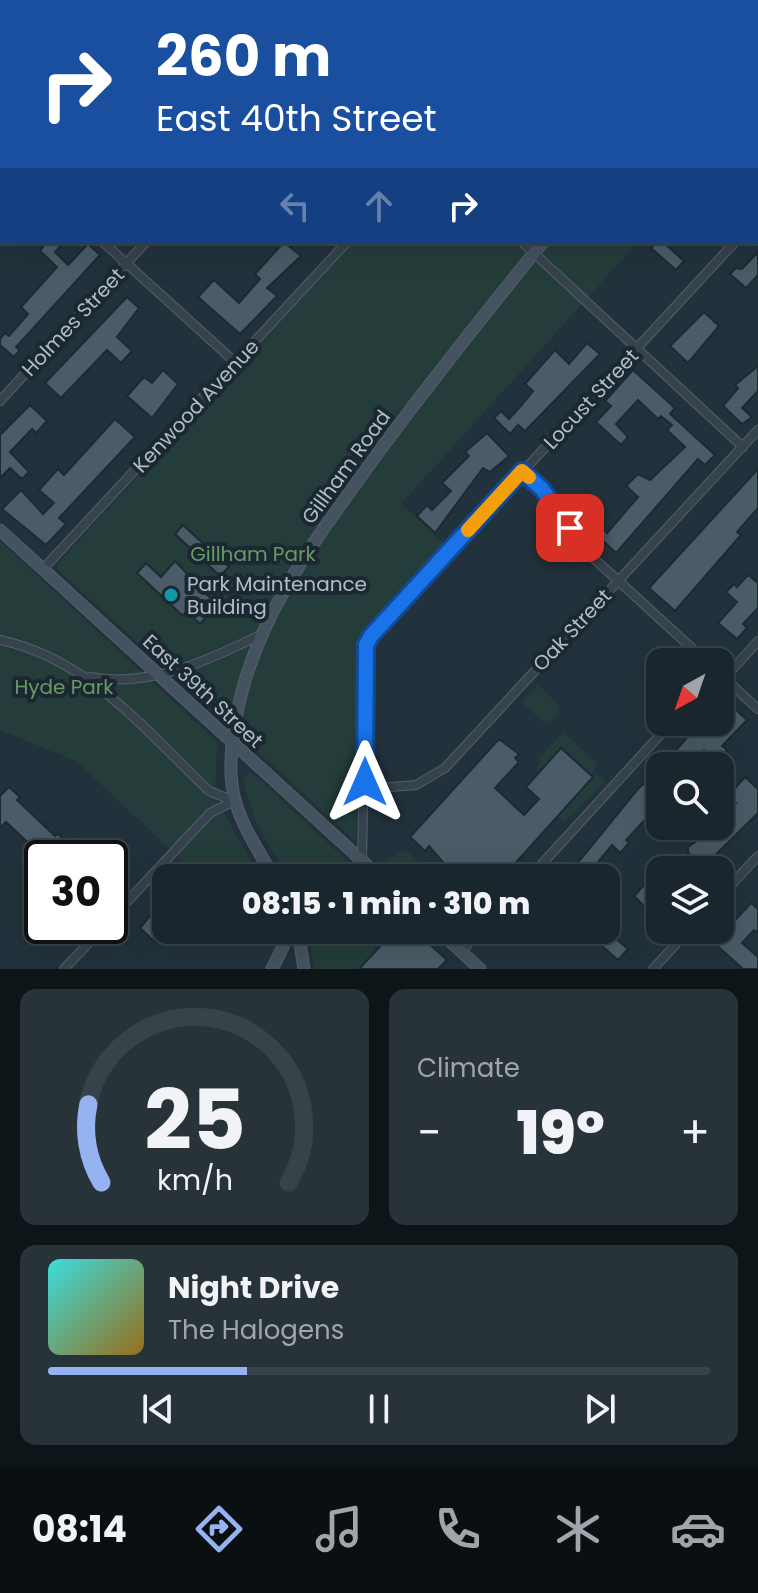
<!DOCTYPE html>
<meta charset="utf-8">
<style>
:root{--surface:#1a262d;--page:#273239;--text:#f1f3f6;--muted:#9fa5aa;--line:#384349;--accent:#95b2f1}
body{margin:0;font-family:Poppins,sans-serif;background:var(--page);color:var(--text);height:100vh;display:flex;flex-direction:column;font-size:30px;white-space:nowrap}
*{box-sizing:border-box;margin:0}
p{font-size:26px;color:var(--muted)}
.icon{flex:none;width:44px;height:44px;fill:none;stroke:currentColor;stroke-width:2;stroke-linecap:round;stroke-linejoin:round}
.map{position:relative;height:969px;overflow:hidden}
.drawer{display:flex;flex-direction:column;gap:20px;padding:20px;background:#0e1519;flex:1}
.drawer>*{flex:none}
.guide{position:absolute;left:0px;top:0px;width:758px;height:244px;box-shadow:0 8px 32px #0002,0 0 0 2px var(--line);background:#1a4fa0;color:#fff;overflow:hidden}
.needle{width:52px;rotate:220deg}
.controls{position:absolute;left:646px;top:648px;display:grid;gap:16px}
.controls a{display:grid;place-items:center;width:88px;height:88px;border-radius:16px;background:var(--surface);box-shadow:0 8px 32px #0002,0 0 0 2px var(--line);font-size:40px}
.speed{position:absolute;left:24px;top:840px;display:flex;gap:16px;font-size:40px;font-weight:700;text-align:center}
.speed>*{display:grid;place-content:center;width:104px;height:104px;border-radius:50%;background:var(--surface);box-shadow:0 8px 32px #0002,0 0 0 2px var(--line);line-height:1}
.speed .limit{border:4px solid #111;border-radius:12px;background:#fff;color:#111}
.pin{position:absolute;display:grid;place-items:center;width:68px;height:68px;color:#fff;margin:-34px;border-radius:16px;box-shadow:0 4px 12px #0006}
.me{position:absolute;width:88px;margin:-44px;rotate:0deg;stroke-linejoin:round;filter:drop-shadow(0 0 6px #0008)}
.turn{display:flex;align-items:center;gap:28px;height:168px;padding:0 24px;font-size:36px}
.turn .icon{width:104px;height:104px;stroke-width:2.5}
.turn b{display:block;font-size:56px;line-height:68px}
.lanes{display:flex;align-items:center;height:76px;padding:0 24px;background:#0003;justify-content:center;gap:40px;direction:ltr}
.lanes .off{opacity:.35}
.big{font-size:60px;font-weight:800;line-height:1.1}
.drawer .widget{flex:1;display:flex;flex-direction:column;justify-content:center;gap:12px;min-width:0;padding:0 28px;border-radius:16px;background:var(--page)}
.drawer .dial{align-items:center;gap:0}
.dial svg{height:208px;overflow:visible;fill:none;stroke:var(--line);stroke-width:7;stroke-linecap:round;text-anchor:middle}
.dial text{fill:var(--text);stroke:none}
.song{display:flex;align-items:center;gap:24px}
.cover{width:96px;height:96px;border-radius:12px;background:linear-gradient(135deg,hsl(180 70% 55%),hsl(40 70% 35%))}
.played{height:8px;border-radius:4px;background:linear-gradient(90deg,var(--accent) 30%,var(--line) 30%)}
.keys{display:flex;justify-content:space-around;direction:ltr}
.heat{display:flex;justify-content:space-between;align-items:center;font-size:44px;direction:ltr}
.drawer .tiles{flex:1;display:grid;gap:20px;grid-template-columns:1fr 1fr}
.widget:last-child{grid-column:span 2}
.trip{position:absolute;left:152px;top:864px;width:468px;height:80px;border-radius:16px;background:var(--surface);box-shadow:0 8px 32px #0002,0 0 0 2px var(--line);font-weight:800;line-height:80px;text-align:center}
.menu{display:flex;height:128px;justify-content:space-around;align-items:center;background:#0a0f12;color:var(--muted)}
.menu .icon{width:56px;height:56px}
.menu .selected{color:var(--accent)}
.menu b{font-size:36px;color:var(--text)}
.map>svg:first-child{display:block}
.green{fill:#243d3b}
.building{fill:#4a5c67;stroke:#1d2a33;stroke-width:2}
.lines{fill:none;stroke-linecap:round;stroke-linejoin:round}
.minor-casing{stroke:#54616a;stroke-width:10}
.secondary-casing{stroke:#54616a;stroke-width:13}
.minor{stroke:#36434c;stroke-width:8}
.secondary{stroke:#44535f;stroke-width:11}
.route-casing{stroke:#114b97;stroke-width:20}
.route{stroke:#1a73e8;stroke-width:14}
.slow{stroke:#f59e0b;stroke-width:14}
.culture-dot{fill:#0f9aa8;stroke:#1b2831;stroke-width:3}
.labels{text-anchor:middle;stroke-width:8;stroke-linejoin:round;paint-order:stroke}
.street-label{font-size:20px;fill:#b1bec7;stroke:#1b2831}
.park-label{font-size:20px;fill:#689969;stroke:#1b2831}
.poi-label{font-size:20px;fill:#b1bec7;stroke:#1b2831;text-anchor:start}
</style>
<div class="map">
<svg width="758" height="969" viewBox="0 0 758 969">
<rect width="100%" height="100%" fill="#22323c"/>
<!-- green -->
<g class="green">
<path d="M354,242h284l-237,262 46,42 -82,89 -6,11 -3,195 -299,-272 1,-6z"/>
<path d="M0,541l217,201 -2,56 46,80h-60l-125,-117 -76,-31z"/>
<path d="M538,685l21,21v6l-9,9h-8l-20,-19z"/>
<path d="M563,732l35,32 -7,11 -30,-27 -24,24 3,-15z"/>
<path d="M248,773l8,3 109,102h-76l-33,-55 -13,-42z"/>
<path d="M596,773l9,8 -41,41 -6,-6z"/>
<path d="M399,851l10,2 27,25h-38l-16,-15z"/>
<path d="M309,930h86l-36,39h-45z"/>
</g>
<!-- building -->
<g class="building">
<path d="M38,242h26l-9,10 13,13 20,-21 12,11 -84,92 4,3 -6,7 -14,-12v-6l5,-6 4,3 19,-22 -7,-7 36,-40 -17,-16 3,-4z"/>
<path d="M284,242l17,14 -34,32 10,8 -37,38 -42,-37 16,-17 25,23 21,-24 -5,-5z"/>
<path d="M657,242h6l21,19 -8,9 -25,-22z"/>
<path d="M758,252v23l-12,13 -16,-14 6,-6 6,1z"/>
<path d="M127,297l12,11 -22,29 15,14 -11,12 -14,-13 -46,48 -16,-15z"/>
<path d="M704,312l15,14 -31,37 -18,-17z"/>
<path d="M587,343l13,11 -75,77 -7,-6 -8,9 -16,-16 7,-7 8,8 10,-11 14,-17 -8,-7 30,-34 14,14z"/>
<path d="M758,366v25l-16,17 10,9 -10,7 -19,-18 15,-18 -3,-3z"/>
<path d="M163,370l15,14 -26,34 -25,-22 17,-19 8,6z"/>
<path d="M633,370l42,38 -5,6 45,41 -10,10 -7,-6 -82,94 -19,-18 5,-6 5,4 31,-36 -12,-11 12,-12 12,6 35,-33 -18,-17 5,-5 -11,-9 -3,3 -20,-19 -22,24 12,13 -7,8 -25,-23 15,-16 -6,-5z"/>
<path d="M30,405l17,16 -11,12 -4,-4 -22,23 19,20 -7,7 -12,-11 -10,10v-43z"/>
<path d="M115,419l20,18 -76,81 7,6 -20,21 -44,-36 19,-19 22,24 11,-11 -15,-13 19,-21 6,6z"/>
<path d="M487,433l22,23 -19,16 -7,-4 -48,65 -18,-17 10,-11 5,5 19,-19 -9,-8 27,-27 -4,-4z"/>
<path d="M758,469v39l-21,24 4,3 -66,76 -26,-23z"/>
<path d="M183,525l46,42 -9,9 -45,-42z"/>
<path d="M175,561l42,44 -17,19 -14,-13 -3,5 -46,-43 9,-10 15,14z"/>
<path d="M748,575l10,8v25l-15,16 4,4 -10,11 -19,-16 19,-21 -11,-10 8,-8 3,3z"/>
<path d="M720,695l27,25 -25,26 5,4 -10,12 -13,-12 -15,16h-26l37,-44h20z"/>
<path d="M499,739l20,15 -4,4 4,4 -24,26 29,27 15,-16 -13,-12 35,-39 32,29 -91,101h-37l-8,-7 -3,4 -25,-29 -4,5 -15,-14z"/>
<path d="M660,768v36l-34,36 3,3 -9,10 -8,-8 -27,33h-26l22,-19 56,-69z"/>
<path d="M745,777l13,12v24l-55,54 -15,-15v-5l32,-21 1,-8 15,-15 -8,-7z"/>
<path d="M9,787l11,10 -3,3 38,36 3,-2 11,10 -14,14h-13v6l-10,-9 4,-5 -30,-28 -6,6v-32z"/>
<path d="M646,883l14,12v19l-4,4 -22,-22z"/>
<path d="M751,903l7,6v24l-4,-3 -12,13 16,14v12h-15l-29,-26z"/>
<path d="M162,910l4,11 -5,5 4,4 -10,12 -15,-14 14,-17 4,4z"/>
<path d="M395,930h19l33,30 -9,9h-79z"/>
<path d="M613,936l15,13 -10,11 -17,-15z"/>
</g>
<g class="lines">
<defs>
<g id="minor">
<path d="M266,0l2,2"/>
<path d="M170,2l2,-2"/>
<path d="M366,2l2,-2"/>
<path d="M567,2l2,-2"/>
<path d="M756,59l2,1"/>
<path d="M0,148l2,1"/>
<path d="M0,188l2,-2"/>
<path d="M756,219l2,-2"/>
<path d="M103,242l133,121"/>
<path d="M522,242l221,205"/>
<path d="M0,401l146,-159"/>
<path d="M522,471l20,18 47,65 118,108"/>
<path d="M43,569l304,-327"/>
<path d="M0,640c89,19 146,91 209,151l25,10"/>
<path d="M720,674l38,35"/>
<path d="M720,675l11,-4 27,-30"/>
<path d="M90,677c59,11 117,-16 170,-42"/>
<path d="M365,789l51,-4 29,-17 313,-338"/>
<path d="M362,860l4,-215 5,-9 364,-394"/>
<path d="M529,878l143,-156"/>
<path d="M720,897l38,-41"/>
<path d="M110,920l100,-107 24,-12"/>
<path d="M461,952l20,-22"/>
<path d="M64,969l41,-43"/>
<path d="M653,969l36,-39"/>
</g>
<g id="secondary">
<path d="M720,2l2,-2"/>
<path d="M756,15l2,-2"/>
<path d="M756,24l2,-2"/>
<path d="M0,530l381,348"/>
<path d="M274,878c-16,-29 -38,-59 -42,-93 -3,-23 0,-45 4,-67 18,-98 74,-171 131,-250 56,-77 116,-152 176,-226"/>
<path d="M298,930l6,39"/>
<path d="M438,930l42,39"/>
<path d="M272,969l11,-22 3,-17"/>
</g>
</defs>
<!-- minor casing -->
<use href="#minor" class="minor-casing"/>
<!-- secondary casing -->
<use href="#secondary" class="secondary-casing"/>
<!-- minor -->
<use href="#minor" class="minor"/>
<!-- secondary -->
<use href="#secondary" class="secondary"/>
</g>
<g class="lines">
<defs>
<path id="route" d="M365,782l1,-137 5,-9 151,-165 20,18 28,39"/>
</defs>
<!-- route casing -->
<use href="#route" class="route-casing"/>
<!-- route -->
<use href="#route" class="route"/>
<!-- slow -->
<path class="slow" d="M468,530l54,-59 7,6"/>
</g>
<!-- markers -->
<circle class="culture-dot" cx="171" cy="595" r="8"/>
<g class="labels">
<!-- street labels -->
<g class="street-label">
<text transform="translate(73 322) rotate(-47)" y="7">Holmes Street</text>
<text transform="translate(591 399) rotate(-47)" y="7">Locust Street</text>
<text transform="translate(196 406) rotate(-47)" y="7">Kenwood Avenue</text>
<text transform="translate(346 467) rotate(-54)" y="7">Gillham Road</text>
<text transform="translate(572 630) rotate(-47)" y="7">Oak Street</text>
<text transform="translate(203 691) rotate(43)" y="7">East 39th Street</text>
</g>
<!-- park labels -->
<g class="park-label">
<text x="253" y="561">Gillham Park</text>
<text x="64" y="694">Hyde Park</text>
</g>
<!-- poi labels -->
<g class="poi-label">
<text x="187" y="591">Park Maintenance<tspan x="187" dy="23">Building</tspan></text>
</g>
</g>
</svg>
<div class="controls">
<a><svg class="needle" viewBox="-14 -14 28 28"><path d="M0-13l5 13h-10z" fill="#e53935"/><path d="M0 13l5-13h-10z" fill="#9fa5aa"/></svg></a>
<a><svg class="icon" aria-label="search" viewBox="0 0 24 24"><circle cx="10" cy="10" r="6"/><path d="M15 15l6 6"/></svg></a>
<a><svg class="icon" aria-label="layers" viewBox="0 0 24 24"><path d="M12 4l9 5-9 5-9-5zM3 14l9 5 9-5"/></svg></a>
</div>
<div class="speed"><div class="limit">30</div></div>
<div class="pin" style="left:570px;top:528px;background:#d93025"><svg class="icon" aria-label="arrive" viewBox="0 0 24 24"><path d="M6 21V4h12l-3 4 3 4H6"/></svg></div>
<svg class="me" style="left:365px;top:782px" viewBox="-20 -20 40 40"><path d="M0-17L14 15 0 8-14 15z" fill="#1a73e8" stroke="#fff" stroke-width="4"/></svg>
<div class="trip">08:15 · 1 min · 310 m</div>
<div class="guide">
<div class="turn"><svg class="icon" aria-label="right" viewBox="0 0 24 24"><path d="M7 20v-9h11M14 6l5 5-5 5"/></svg><div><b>260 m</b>East 40th Street</div></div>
<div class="lanes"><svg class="icon off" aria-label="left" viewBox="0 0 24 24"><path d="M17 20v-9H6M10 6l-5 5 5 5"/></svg><svg class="icon off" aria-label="ahead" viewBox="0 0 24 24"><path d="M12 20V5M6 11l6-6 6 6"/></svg><svg class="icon" aria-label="right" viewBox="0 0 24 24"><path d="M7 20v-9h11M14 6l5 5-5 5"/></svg></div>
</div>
</div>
<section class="drawer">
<div class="tiles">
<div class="widget dial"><svg viewBox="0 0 100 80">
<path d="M14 69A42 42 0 1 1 86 69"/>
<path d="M14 69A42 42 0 0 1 9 39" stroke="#95b2f1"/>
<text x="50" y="56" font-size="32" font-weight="700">25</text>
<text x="50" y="72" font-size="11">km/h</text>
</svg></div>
<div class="widget"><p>Climate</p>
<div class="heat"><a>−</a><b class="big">19°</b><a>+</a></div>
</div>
<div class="widget">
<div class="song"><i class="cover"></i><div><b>Night Drive</b><p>The Halogens</p></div></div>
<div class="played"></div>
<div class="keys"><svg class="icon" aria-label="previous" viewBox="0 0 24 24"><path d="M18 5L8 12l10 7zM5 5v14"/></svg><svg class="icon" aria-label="pause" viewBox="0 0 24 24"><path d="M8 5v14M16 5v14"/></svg><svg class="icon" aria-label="next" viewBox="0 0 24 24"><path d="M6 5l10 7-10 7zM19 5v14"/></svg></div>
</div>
</div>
</section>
<nav class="menu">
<b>08:14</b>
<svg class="icon selected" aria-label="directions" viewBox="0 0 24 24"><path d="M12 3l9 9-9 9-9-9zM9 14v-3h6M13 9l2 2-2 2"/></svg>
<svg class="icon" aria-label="music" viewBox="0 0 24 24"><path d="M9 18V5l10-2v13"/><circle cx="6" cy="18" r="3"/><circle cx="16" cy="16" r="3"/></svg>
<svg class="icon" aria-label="phone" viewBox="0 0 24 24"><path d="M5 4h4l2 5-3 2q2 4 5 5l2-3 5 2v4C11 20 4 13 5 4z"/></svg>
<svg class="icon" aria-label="climate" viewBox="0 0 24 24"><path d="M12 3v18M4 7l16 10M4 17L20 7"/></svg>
<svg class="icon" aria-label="car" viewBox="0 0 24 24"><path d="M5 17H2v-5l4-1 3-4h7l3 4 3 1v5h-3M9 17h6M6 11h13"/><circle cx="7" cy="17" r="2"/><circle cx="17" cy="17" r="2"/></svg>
</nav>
